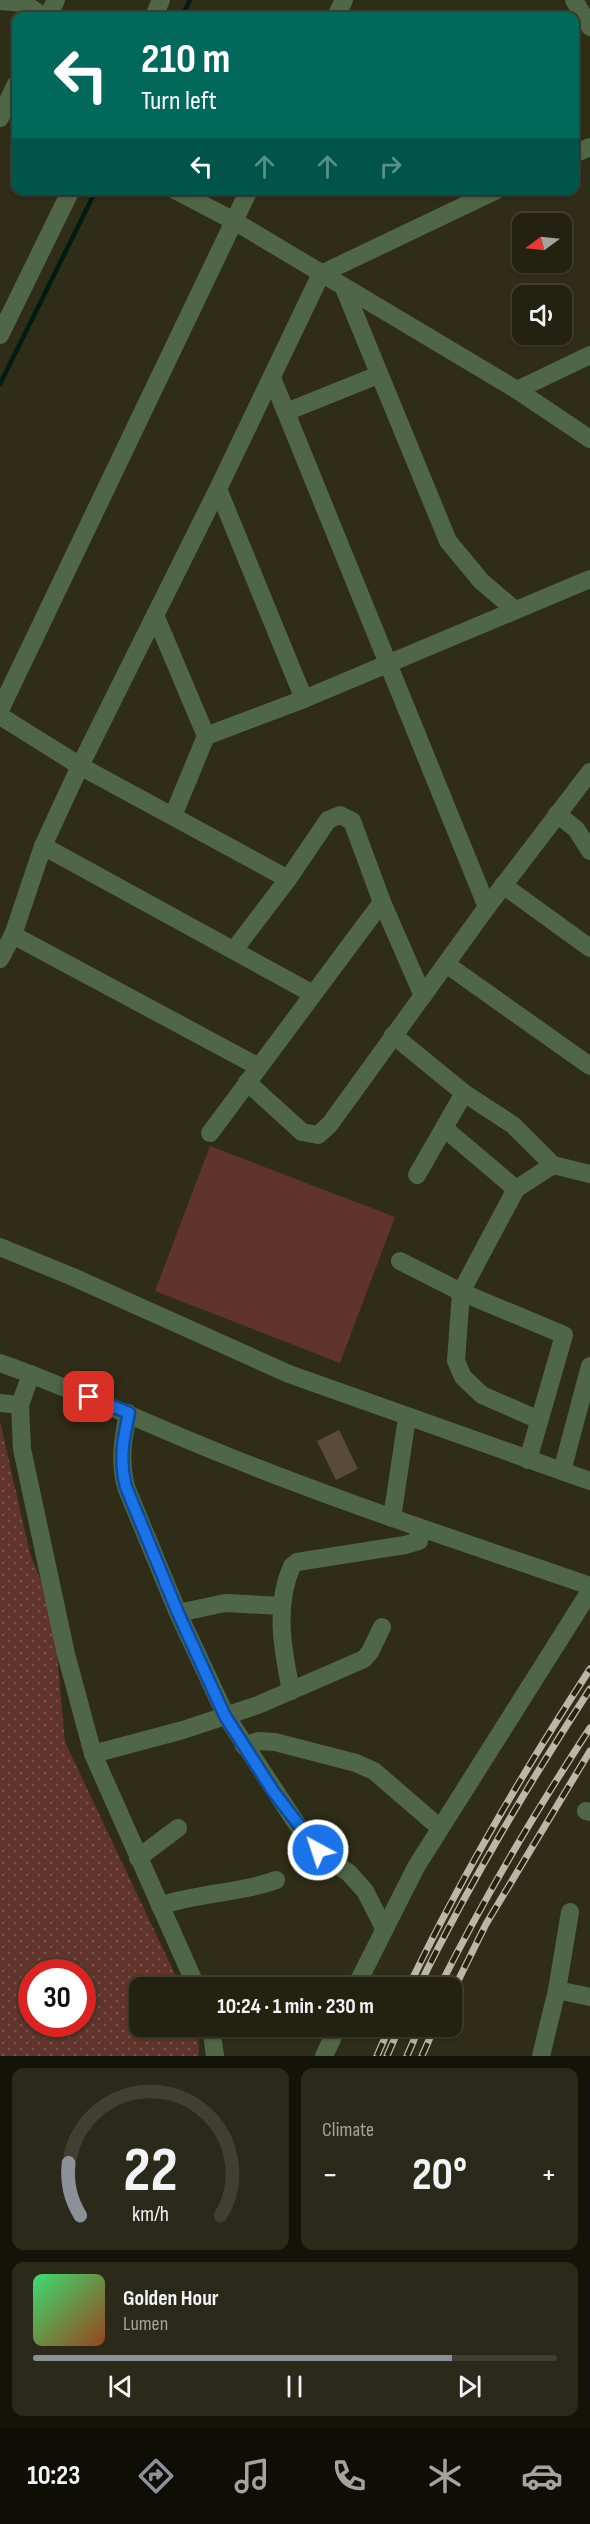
<!DOCTYPE html>
<meta charset="utf-8">
<style>
:root{--surface:#232211;--page:#2b2a1a;--text:#f1f3f6;--muted:#a3a49f;--line:#403f31;--accent:#8c9099}
body{margin:0;font-family:"Sofia Sans Condensed",sans-serif;background:var(--page);color:var(--text);height:100vh;display:flex;flex-direction:column;font-size:22px;white-space:nowrap}
*{box-sizing:border-box;margin:0}
p{font-size:20px;color:var(--muted)}
.icon{flex:none;width:33px;height:33px;fill:none;stroke:currentColor;stroke-width:2;stroke-linecap:round;stroke-linejoin:round}
.map{position:relative;height:2056px;overflow:hidden}
.panel{display:flex;flex-direction:column;gap:12px;padding:12px;background:#131309;flex:1}
.panel>*{flex:none}
.hud{position:absolute;left:12px;top:12px;width:567px;height:183px;border-radius:12px;box-shadow:0 2px 4px #0004,0 0 0 2px var(--line);background:#00695c;color:#fff;overflow:hidden}
.needle{width:39px;rotate:255deg}
.buttons{position:absolute;left:512px;top:213px;display:grid;gap:12px}
.buttons a{display:grid;place-items:center;width:60px;height:60px;border-radius:12px;background:var(--surface);box-shadow:0 2px 4px #0004,0 0 0 2px var(--line);font-size:30px}
.speed{position:absolute;left:18px;top:1959px;display:flex;gap:12px;font-size:30px;font-weight:700;text-align:center}
.speed>*{display:grid;place-content:center;width:78px;height:78px;border-radius:50%;background:var(--surface);box-shadow:0 2px 4px #0004,0 0 0 2px var(--line);line-height:1}
.speed .limit{border:9px solid #d22;background:#fff;color:#111}
.pin{position:absolute;display:grid;place-items:center;width:51px;height:51px;color:#fff;margin:-26px;border-radius:12px;box-shadow:0 3px 9px #0006}
.me{position:absolute;width:66px;margin:-33px;rotate:320deg;stroke-linejoin:round;filter:drop-shadow(0 0 4px #0008)}
.turn{display:flex;align-items:center;gap:21px;height:126px;padding:0 30px;font-size:27px}
.turn .icon{width:78px;height:78px;stroke-width:2.5}
.turn b{display:block;font-size:42px;line-height:51px}
.lanes{display:flex;align-items:center;height:57px;padding:0 30px;background:#0003;justify-content:center;gap:30px;direction:ltr}
.lanes .off{opacity:.35}
.big{font-size:45px;font-weight:700;line-height:1.1}
.panel .tile{flex:1;display:flex;flex-direction:column;justify-content:center;gap:9px;min-width:0;padding:0 21px;border-radius:12px;background:var(--page)}
.panel .dial{align-items:center;gap:0}
.dial svg{height:156px;overflow:visible;fill:none;stroke:var(--line);stroke-width:7;stroke-linecap:round;text-anchor:middle}
.dial text{fill:var(--text);stroke:none}
.song{display:flex;align-items:center;gap:18px}
.cover{width:72px;height:72px;border-radius:9px;background:linear-gradient(135deg,hsl(140 70% 55%),hsl(20 70% 35%))}
.played{height:6px;border-radius:3px;background:linear-gradient(90deg,var(--accent) 80%,var(--line) 80%)}
.keys{display:flex;justify-content:space-around;direction:ltr}
.heat{display:flex;justify-content:space-between;align-items:center;font-size:33px;direction:ltr}
.panel .tiles{flex:1;display:grid;gap:12px;grid-template-columns:1fr 1fr}
.tile:last-child{grid-column:span 2}
.trip{position:absolute;left:129px;top:1977px;width:333px;height:60px;border-radius:12px;background:var(--surface);box-shadow:0 2px 4px #0004,0 0 0 2px var(--line);font-weight:700;line-height:60px;text-align:center}
.tabs{display:flex;height:96px;justify-content:space-around;align-items:center;background:#0e0e07;color:var(--muted)}
.tabs .icon{width:42px;height:42px}
.tabs .current{color:var(--accent)}
.tabs b{font-size:27px;color:var(--text)}
.map>svg:first-child{display:block}
.grass{fill:url(#grass-dots);fill-rule:evenodd}
.pitch{fill:#60342b}
.lines{fill:none;stroke-linecap:round;stroke-linejoin:round}
.stream{stroke:#001c14;stroke-width:4.5}
.building{fill:#5c4a38}
.minor{stroke:#4f6746;stroke-width:18}
.rail-casing{stroke:#b9b8a8;stroke-width:7}
.rail{stroke:#26230d;stroke-width:4.5;stroke-dasharray:14;stroke-linecap:butt}
.route-casing{stroke:#114b97;stroke-width:15}
.route{stroke:#1a73e8;stroke-width:10}
</style>
<div class="map">
<svg width="590" height="2056" viewBox="0 0 590 2056">
<defs>
<pattern id="grass-dots" width="8" height="8" patternUnits="userSpaceOnUse" patternTransform="scale(1.5)"><rect width="8" height="8" fill="#60342b"/><path d="M2 2h.1M6 6h.1" fill="none" stroke="#77524a" stroke-width="1.8" stroke-linecap="round"/></pattern>
</defs>
<rect width="100%" height="100%" fill="#2f2d17"/>
<!-- grass -->
<path class="grass" d="M0,1421l30,133 23,56 12,132 116,245 -41,1v38l58,1 1,29h-199zM32,1972h50v52h-50z"/>
<!-- pitch -->
<path class="pitch" d="M210,1146l185,71 -55,146 -185,-72z"/>
<g class="lines">
<!-- stream -->
<g class="stream">
<path d="M182,16l8,-16"/>
<path d="M0,384l96,-194"/>
</g>
</g>
<!-- building -->
<path class="building" d="M339,1430l19,39 -22,11 -19,-39z"/>
<g class="lines">
<!-- minor -->
<g class="minor">
<path d="M574,0l16,27"/>
<path d="M0,1l23,2 20,13"/>
<path d="M48,16l8,-16"/>
<path d="M154,16l7,-16"/>
<path d="M336,16l8,-16"/>
<path d="M0,118l16,-34"/>
<path d="M574,154l16,-7"/>
<path d="M175,190l59,31 283,169 73,49"/>
<path d="M344,288l104,253 33,40 34,29"/>
<path d="M0,335l71,-145"/>
<path d="M272,378l215,529"/>
<path d="M517,390l73,-35"/>
<path d="M286,412l92,-37"/>
<path d="M218,489l86,210"/>
<path d="M155,615l51,121 -33,80"/>
<path d="M0,710l249,-520"/>
<path d="M0,716l80,50 208,113"/>
<path d="M206,736l98,-37 286,-120"/>
<path d="M557,814l19,15 14,22"/>
<path d="M43,846l270,148"/>
<path d="M503,885l87,63"/>
<path d="M13,935l246,132"/>
<path d="M234,950l54,-71 40,-59 12,-5 12,6 30,81 41,94"/>
<path d="M0,959l13,-24 30,-89 37,-80 138,-277 103,-215 176,-84"/>
<path d="M446,964l144,102"/>
<path d="M393,1035l71,58 49,32 40,40 37,9"/>
<path d="M247,1082l55,50 16,3 12,-11 157,-217 103,-135"/>
<path d="M444,1128l72,61"/>
<path d="M210,1133l172,-231"/>
<path d="M417,1175l47,-82"/>
<path d="M0,1247l73,30 216,97 301,107"/>
<path d="M400,1261l61,31 103,43 -36,125"/>
<path d="M0,1363c77,27 151,63 227,93 119,48 242,88 363,130"/>
<path d="M31,1374l-11,31 2,44 44,205 27,100 104,234"/>
<path d="M0,1403l20,2"/>
<path d="M128,1413c-5,27 -9,47 -2,74l52,126 48,103 82,125 19,17 22,15 16,18 19,37"/>
<path d="M539,1420l-57,-25 -19,-18 -7,-16 5,-69 55,-103 37,-24"/>
<path d="M562,1471l28,-105"/>
<path d="M392,1518l15,-100"/>
<path d="M178,1613l47,-10 57,3"/>
<path d="M291,1691c-8,-40 -17,-85 1,-125l5,-4 108,-17 14,-4 -1,-14"/>
<path d="M244,1746l14,-5 17,1 81,21 18,8 66,57"/>
<path d="M93,1754l90,-24 75,-25 106,-46 6,-7 12,-25"/>
<path d="M586,1811l4,1"/>
<path d="M138,1858l40,-30"/>
<path d="M160,1906c38,-14 79,-12 116,-26"/>
<path d="M355,1988l61,-121 174,-276"/>
<path d="M557,1990l33,7"/>
<path d="M211,2026l4,30"/>
<path d="M324,2056l14,-30"/>
<path d="M541,2056l16,-66 13,-78"/>
</g>
<defs>
<g id="rail">
<path d="M408,1988c53,-111 115,-216 182,-319"/>
<path d="M418,1988c51,-104 109,-202 172,-299"/>
<path d="M439,1988c45,-90 96,-176 151,-260"/>
<path d="M452,1993l34,-69 104,-173"/>
<path d="M377,2056l13,-30"/>
<path d="M387,2056l13,-30"/>
<path d="M407,2056l13,-30"/>
<path d="M422,2056l13,-30"/>
</g>
</defs>
<!-- rail casing -->
<use href="#rail" class="rail-casing"/>
<!-- rail -->
<use href="#rail" class="rail"/>
</g>
<g class="lines">
<defs>
<path id="route" d="M89,1397l40,16c-6,27 -10,47 -3,74l52,126 47,103 48,75 45,59"/>
</defs>
<!-- route casing -->
<use href="#route" class="route-casing"/>
<!-- route -->
<use href="#route" class="route"/>
</g>
</svg>
<div class="buttons">
<a><svg class="needle" viewBox="-14 -14 28 28"><path d="M0-13l5 13h-10z" fill="#e53935"/><path d="M0 13l5-13h-10z" fill="#a3a49f"/></svg></a>
<a><svg class="icon" aria-label="sound" viewBox="0 0 24 24"><path d="M4 9h4l5-4v14l-5-4H4zM17 9q2 3 0 6"/></svg></a>
</div>
<div class="speed"><div class="limit">30</div></div>
<div class="pin" style="left:89px;top:1397px;background:#d93025"><svg class="icon" aria-label="arrive" viewBox="0 0 24 24"><path d="M6 21V4h12l-3 4 3 4H6"/></svg></div>
<svg class="me" style="left:318px;top:1850px" viewBox="-20 -20 40 40"><circle r="17" fill="#1a73e8" stroke="#fff" stroke-width="3"/><path d="M0-11L8 9 0 5-8 9z" fill="#fff"/></svg>
<div class="trip">10:24 · 1 min · 230 m</div>
<div class="hud">
<div class="turn"><svg class="icon" aria-label="left" viewBox="0 0 24 24"><path d="M17 20v-9H6M10 6l-5 5 5 5"/></svg><div><b>210 m</b>Turn left</div></div>
<div class="lanes"><svg class="icon" aria-label="left" viewBox="0 0 24 24"><path d="M17 20v-9H6M10 6l-5 5 5 5"/></svg><svg class="icon off" aria-label="ahead" viewBox="0 0 24 24"><path d="M12 20V5M6 11l6-6 6 6"/></svg><svg class="icon off" aria-label="ahead" viewBox="0 0 24 24"><path d="M12 20V5M6 11l6-6 6 6"/></svg><svg class="icon off" aria-label="right" viewBox="0 0 24 24"><path d="M7 20v-9h11M14 6l5 5-5 5"/></svg></div>
</div>
</div>
<section class="panel">
<div class="tiles">
<div class="tile dial"><svg viewBox="0 0 100 80">
<path d="M14 69A42 42 0 1 1 86 69"/>
<path d="M14 69A42 42 0 0 1 8 42" stroke="#8c9099"/>
<text x="50" y="56" font-size="32" font-weight="700">22</text>
<text x="50" y="72" font-size="11">km/h</text>
</svg></div>
<div class="tile"><p>Climate</p>
<div class="heat"><a>−</a><b class="big">20°</b><a>+</a></div>
</div>
<div class="tile">
<div class="song"><i class="cover"></i><div><b>Golden Hour</b><p>Lumen</p></div></div>
<div class="played"></div>
<div class="keys"><svg class="icon" aria-label="previous" viewBox="0 0 24 24"><path d="M18 5L8 12l10 7zM5 5v14"/></svg><svg class="icon" aria-label="pause" viewBox="0 0 24 24"><path d="M8 5v14M16 5v14"/></svg><svg class="icon" aria-label="next" viewBox="0 0 24 24"><path d="M6 5l10 7-10 7zM19 5v14"/></svg></div>
</div>
</div>
</section>
<nav class="tabs">
<b>10:23</b>
<svg class="icon current" aria-label="directions" viewBox="0 0 24 24"><path d="M12 3l9 9-9 9-9-9zM9 14v-3h6M13 9l2 2-2 2"/></svg>
<svg class="icon" aria-label="music" viewBox="0 0 24 24"><path d="M9 18V5l10-2v13"/><circle cx="6" cy="18" r="3"/><circle cx="16" cy="16" r="3"/></svg>
<svg class="icon" aria-label="phone" viewBox="0 0 24 24"><path d="M5 4h4l2 5-3 2q2 4 5 5l2-3 5 2v4C11 20 4 13 5 4z"/></svg>
<svg class="icon" aria-label="climate" viewBox="0 0 24 24"><path d="M12 3v18M4 7l16 10M4 17L20 7"/></svg>
<svg class="icon" aria-label="car" viewBox="0 0 24 24"><path d="M5 17H2v-5l4-1 3-4h7l3 4 3 1v5h-3M9 17h6M6 11h13"/><circle cx="7" cy="17" r="2"/><circle cx="17" cy="17" r="2"/></svg>
</nav>
